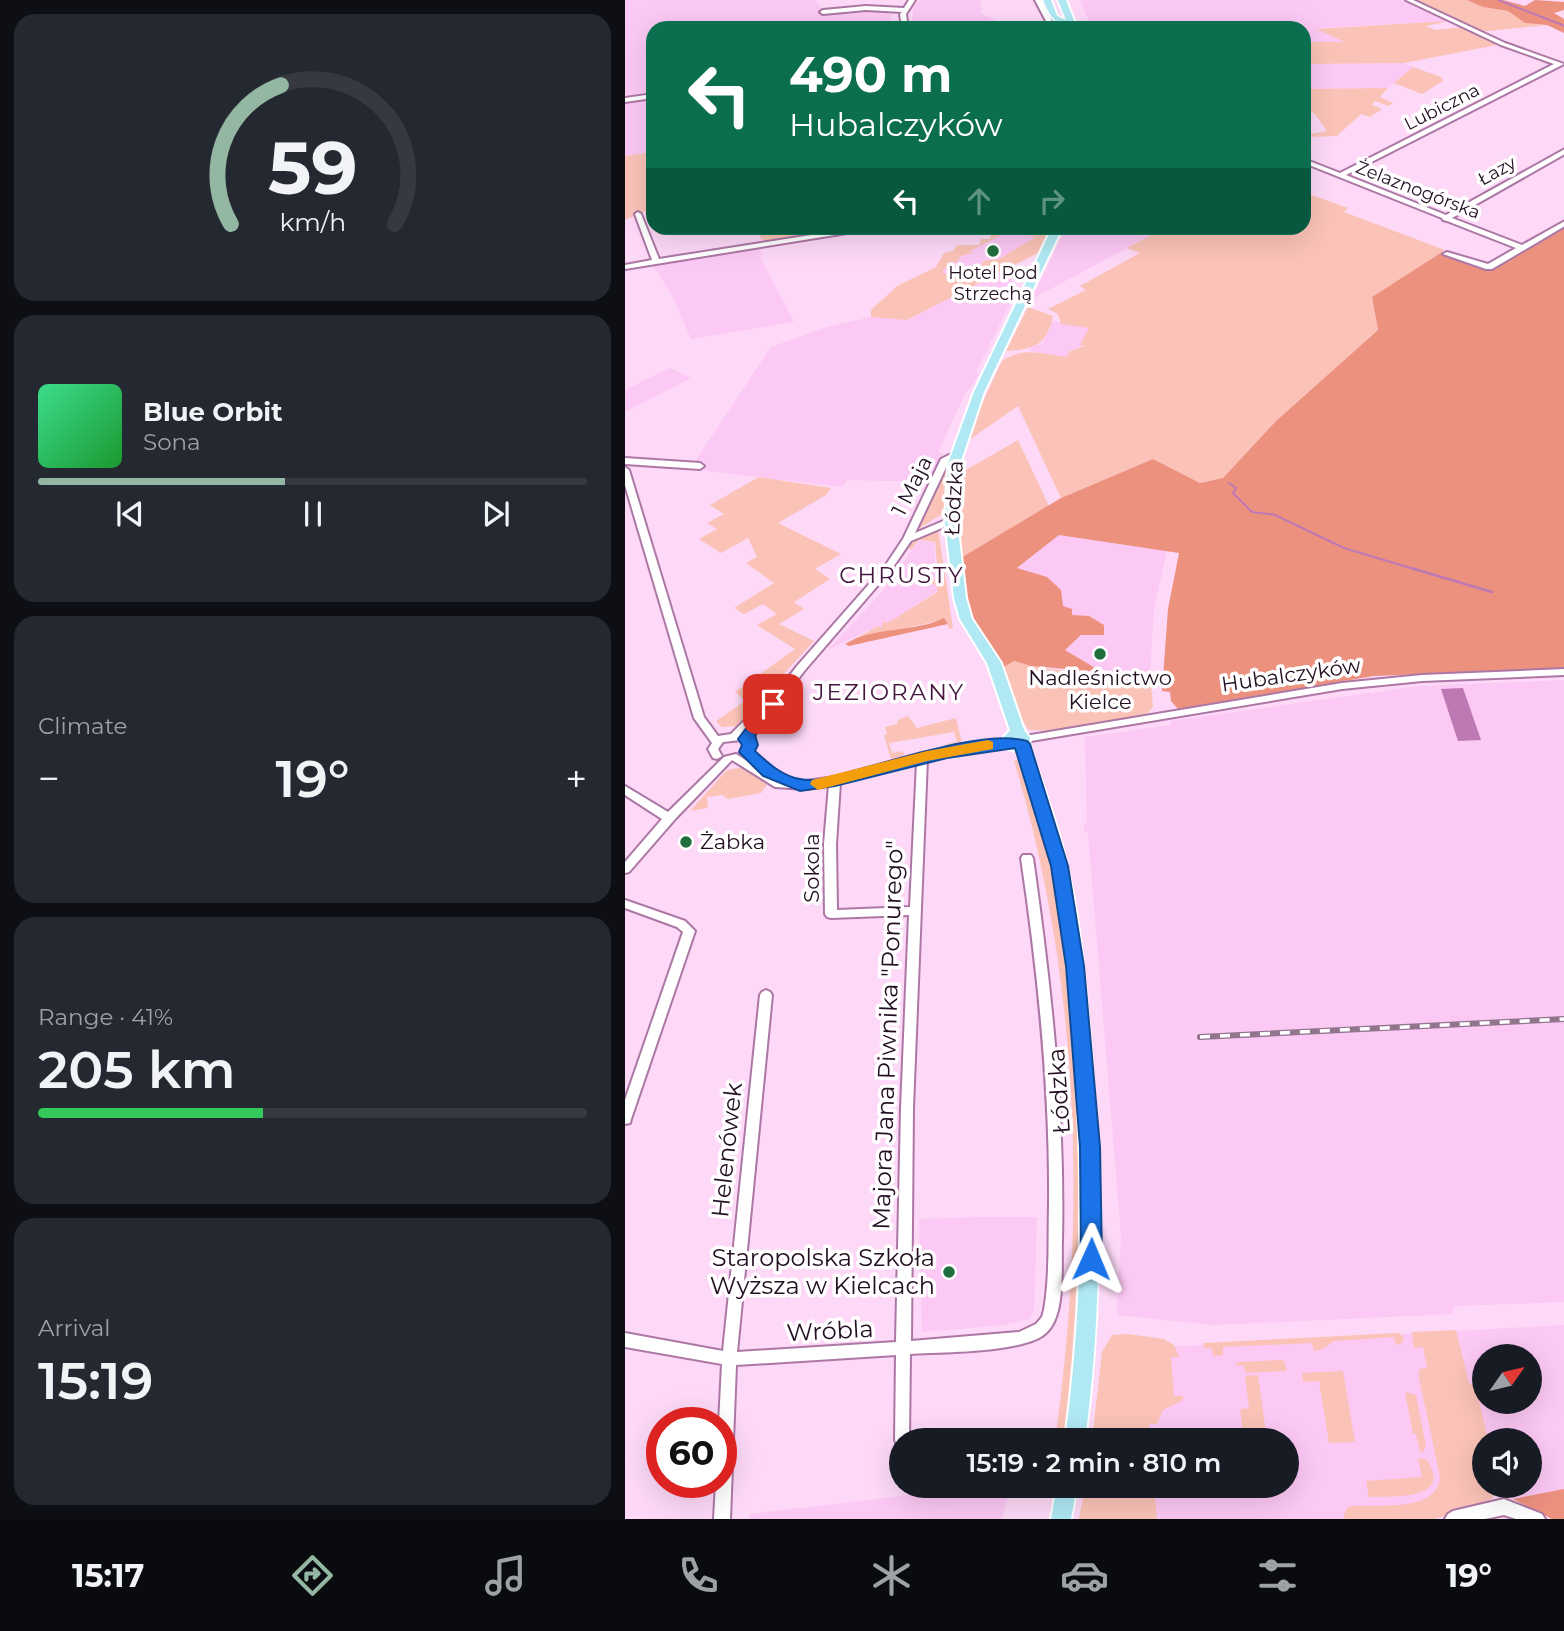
<!DOCTYPE html>
<meta charset="utf-8">
<style>
:root{--surface:#171b24;--page:#242831;--text:#f1f3f6;--muted:#9ea1a6;--line:#363941;--accent:#93b7a3}
body{margin:0;font-family:Montserrat,sans-serif;background:var(--page);color:var(--text);height:100vh;display:flex;flex-direction:column;font-size:26px;white-space:nowrap}
*{box-sizing:border-box;margin:0}
p{font-size:23px;color:var(--muted)}
.icon{flex:none;width:38px;height:38px;fill:none;stroke:currentColor;stroke-width:2;stroke-linecap:round;stroke-linejoin:round}
.map{position:relative;flex:1;overflow:hidden}
.panel{display:flex;flex-direction:column;gap:14px;padding:14px;background:#0d0f14;width:625px}
.panel>*{flex:none}
.guide{position:absolute;left:21px;top:21px;width:665px;height:214px;border-radius:21px;box-shadow:0 7px 28px #0002;background:#0b6e4f;color:#fff;overflow:hidden}
.needle{width:46px;rotate:56deg}
.tools{position:absolute;left:847px;top:1344px;display:grid;gap:14px}
.tools a{display:grid;place-items:center;width:70px;height:70px;border-radius:50%;background:var(--surface);box-shadow:0 7px 28px #0002;font-size:35px}
.speed{position:absolute;left:21px;top:1407px;display:flex;gap:14px;font-size:35px;font-weight:700;text-align:center}
.speed>*{display:grid;place-content:center;width:91px;height:91px;border-radius:50%;background:var(--surface);box-shadow:0 7px 28px #0002;line-height:1}
.speed .limit{border:10px solid #d22;background:#fff;color:#111}
.pin{position:absolute;display:grid;place-items:center;width:60px;height:60px;color:#fff;margin:-30px;border-radius:14px;box-shadow:0 4px 10px #0006}
.me{position:absolute;width:77px;margin:-38px;rotate:1deg;stroke-linejoin:round;filter:drop-shadow(0 0 5px #0008)}
.turn{display:flex;align-items:center;gap:24px;height:147px;padding:0 28px;font-size:32px}
.turn .icon{width:91px;height:91px;stroke-width:2.5}
.turn b{display:block;font-size:49px;line-height:60px}
.lanes{display:flex;align-items:center;height:66px;padding:0 28px;background:#0003;justify-content:center;gap:35px;direction:ltr}
.lanes .off{opacity:.35}
.big{font-size:52px;font-weight:600;line-height:1.1}
.panel .card{flex:1;display:flex;flex-direction:column;justify-content:center;gap:10px;min-width:0;padding:0 24px;border-radius:21px;background:var(--page)}
.panel .dial{align-items:center;gap:0}
.dial svg{height:182px;overflow:visible;fill:none;stroke:var(--line);stroke-width:7;stroke-linecap:round;text-anchor:middle}
.dial text{fill:var(--text);stroke:none}
.song{display:flex;align-items:center;gap:21px}
.cover{width:84px;height:84px;border-radius:10px;background:linear-gradient(135deg,hsl(150 70% 55%),hsl(130 70% 35%))}
.played{height:7px;border-radius:4px;background:linear-gradient(90deg,var(--accent) 45%,var(--line) 45%)}
.keys{display:flex;justify-content:space-around;direction:ltr}
.heat{display:flex;justify-content:space-between;align-items:center;font-size:38px;direction:ltr}
.charge{height:10px;border-radius:5px;background:linear-gradient(90deg,#34c759 41%,var(--line) 0)}
.trip{position:absolute;left:264px;top:1428px;width:410px;height:70px;border-radius:35px;background:var(--surface);box-shadow:0 7px 28px #0002;font-weight:600;line-height:70px;text-align:center}
.tab-bar{display:flex;height:112px;justify-content:space-around;align-items:center;background:#090b0e;color:var(--muted)}
.tab-bar .icon{width:49px;height:49px}
.tab-bar .selected{color:var(--accent)}
.tab-bar b{font-size:32px;color:var(--text)}
main{display:flex;flex:1;min-height:0}
.map>svg:first-child{display:block}
.built{fill:#fcc8f4;fill-rule:evenodd}
.green{fill:#fbc3b7}
.forest{fill:#ed917f}
.water{fill:#be79b5}
.lines{fill:none;stroke-linecap:round;stroke-linejoin:round}
.stream-far1{stroke:#be79b5;stroke-width:2}
.stream{stroke:#be79b5;stroke-width:2.5}
.minor-casing{stroke:#ad77a5;stroke-width:4}
.major-casing{stroke:#fff;stroke-width:4}
.minor{fill:#fff;fill-rule:evenodd}
.major{fill:#b0e8f3;fill-rule:evenodd}
.rail-casing{stroke:#91758d;stroke-width:6}
.rail{stroke:#fff;stroke-width:3.5;stroke-dasharray:10;stroke-linecap:butt}
.route{fill:#1a73e8;stroke:#114b97;stroke-width:2}
.slow{fill:#f59e0b}
.poi-dot{fill:#216e3d;stroke:#fff;stroke-width:2.5}
.labels{text-anchor:middle;stroke-width:7;stroke-linejoin:round;paint-order:stroke}
.far-street-label{font-size:18px;fill:#230f21;stroke:#fff}
.far-poi-label{font-size:18px;fill:#230f21;stroke:#fff}
.street-label{font-size:21px;fill:#230f21;stroke:#fff}
.poi-label{font-size:21px;fill:#230f21;stroke:#fff}
.neighbourhood-label{font-size:23px;letter-spacing:2px;fill:#43153f;stroke:#fff}
.near-street-label{font-size:24px;fill:#230f21;stroke:#fff}
.near-poi-label{font-size:24px;fill:#230f21;stroke:#fff;text-anchor:end}
</style>
<main>
<section class="panel">
<div class="card dial"><svg viewBox="0 0 100 80">
<path d="M14 69A42 42 0 1 1 86 69"/>
<path d="M14 69A42 42 0 0 1 36 8" stroke="#93b7a3"/>
<text x="50" y="56" font-size="32" font-weight="700">59</text>
<text x="50" y="72" font-size="11">km/h</text>
</svg></div>
<div class="card">
<div class="song"><i class="cover"></i><div><b>Blue Orbit</b><p>Sona</p></div></div>
<div class="played"></div>
<div class="keys"><svg class="icon" aria-label="previous" viewBox="0 0 24 24"><path d="M18 5L8 12l10 7zM5 5v14"/></svg><svg class="icon" aria-label="pause" viewBox="0 0 24 24"><path d="M8 5v14M16 5v14"/></svg><svg class="icon" aria-label="next" viewBox="0 0 24 24"><path d="M6 5l10 7-10 7zM19 5v14"/></svg></div>
</div>
<div class="card"><p>Climate</p>
<div class="heat"><a>−</a><b class="big">19°</b><a>+</a></div>
</div>
<div class="card"><p>Range · 41%</p><b class="big">205 km</b><div class="charge"></div></div>
<div class="card"><p>Arrival</p><b class="big">15:19</b></div>
</section>
<div class="map">
<svg width="940" height="1519" viewBox="0 0 940 1519">
<rect width="100%" height="100%" fill="#fdd9f7"/>
<!-- built -->
<g class="built">
<path d="M0,0h191l9,14 62,-2 4,2 1,14h-239v63l-28,4z"/>
<path d="M295,0h61v14l15,5 -25,9h-56l-4,-5 3,-17z"/>
<path d="M455,0h325l44,21 -131,7 29,14h-43v-14h-212z"/>
<path d="M779,63l9,4 -25,21 -84,1v-25z"/>
<path d="M28,98v54l-28,4v-54z"/>
<path d="M441,228h98l-132,71z"/>
<path d="M384,231l35,3 -80,44 -27,-3 10,-13z"/>
<path d="M134,248l4,8 -3,1 34,65 -103,17 -18,-42 -21,-33z"/>
<path d="M379,270l14,6 -6,3 -4,17h6l-22,44 -3,-1 1,6 -14,26 3,4 -16,23 -25,54 5,1 -13,29 -83,-2 -4,7 -153,-18 81,-122 56,-20 44,-10 37,3z"/>
<path d="M427,321l38,7 -9,17h4l-15,6 -4,6 -35,-6 -2,-3 14,-5z"/>
<path d="M45,368l21,10 -66,34v-22z"/>
<path d="M434,535l108,16 -13,57 -4,66 -48,-2 -37,-22 16,-15 -9,-20 -55,-46z"/>
<path d="M294,541l15,2 3,48 -56,37 -3,-2 -49,23 51,-55z"/>
<path d="M939,680v622l-110,4 -1,8 -239,11 -97,-10 4,-80 -33,-402 -4,-1v-9h3l-2,-86 86,-12v-4l249,-35z"/>
<path d="M352,1217h60l-3,94 -5,8 -25,6 -82,7 -3,-113z"/>
<path d="M939,1325v164l-51,10 -13,-7 -2,-6h32v-46h-46v46h14l-6,13 -67,20h-306l1,-33h167v-46h-165l44,-93zM859,1356h46v46h-46z"/>
<path d="M361,1486h24l-8,33h-252v-5z"/>
</g>
<!-- green -->
<g class="green">
<path d="M786,0h56l16,7 25,4 17,12 22,2 -69,7z"/>
<path d="M824,21l-23,5 9,4 27,-3 40,17 -98,19 -100,1v-22h41l-29,-13z"/>
<path d="M788,67l28,10 2,4 -21,13 -28,-11z"/>
<path d="M763,88l-8,9 13,6 -5,3 -13,-5 -3,4 10,4 -12,8 -9,-3 -24,22 -29,1 -3,-2 22,-4 -13,-18h-10v-24z"/>
<path d="M28,152v52l-4,1 4,3 -28,12v-64z"/>
<path d="M684,194l39,14 -4,4 101,38 -73,47 6,33 -102,91 -53,57 -23,5 -47,-24 -92,39 -43,-92 -49,34 8,-26 25,-53c22,-15 43,-7 64,-4l4,-6 15,-5 -5,-1 9,-17 -28,-4 -3,-10 -10,-5 38,-19 -6,-4 60,-33 -13,-5 37,-20h140v-31z"/>
<path d="M133,228h91l-82,13 -6,-2z"/>
<path d="M378,228h37l7,5 -9,20 -131,67 -36,-3v-7l26,-24 39,-19 8,-14 9,-2 4,-6h22l2,-6h9l2,-7 -3,-3 22,1 -43,22h8l-15,4 -4,6 -8,1 -7,10 23,3 4,-6h9l6,-9 15,-2 37,-22z"/>
<path d="M403,307l25,9c-7,29 -17,33 -47,35z"/>
<path d="M393,440l31,66 -90,53v-85z"/>
<path d="M322,462l-2,50 -30,19z"/>
<path d="M134,477l72,11 -5,7 -48,28 63,31 -26,15 15,10 -36,23 10,7 -25,15 35,17 -78,85 -14,1 -6,-6 29,-20 -10,-9 60,-43 -38,-24 20,-11 -14,-10 -19,10 -10,-6 40,-25 -28,-20 11,-6 -9,-19 -27,15 -22,-14 18,-10 -10,-6 17,-9 -14,-9z"/>
<path d="M313,529l15,99 -4,1 -2,-7 -5,-2 -89,20 25,-14 3,2 2,-6 5,1 49,-31v-5l-6,-5 7,-5 -3,-35 -16,-2 -8,10 -4,-4z"/>
<path d="M389,661c42,13 93,13 136,13l3,33 -7,8 -96,16 -21,-1 -8,-11 -19,-51z"/>
<path d="M283,716l9,12 39,-10 6,25 -15,4 -1,-3 11,-2 -3,-10 -65,11 3,10 11,-2 1,4 -13,4 -7,-24 3,-1 -2,-7 12,-3 1,-4z"/>
<path d="M395,759l34,112 15,88 17,250 -9,164 -9,67h-13c32,-225 25,-461 -41,-679z"/>
<path d="M119,767l23,18 -6,8 -33,6 -6,-4 -15,2 1,11 -18,3 37,-41z"/>
<path d="M831,1330l13,53 7,4 12,53h-4v46h14l-6,13 -13,5v3l-45,12h-91l3,-10 6,-3c26,-2 86,7 88,-29l-21,-99v-9l8,-1 -4,-21 -9,1 -2,-16z"/>
<path d="M774,1333l5,5 -3,6 -5,1 -2,-8 -60,4 -11,8 -9,2 -2,-8 -89,4v8l-10,1 -1,-8h-8l-1,-5z"/>
<path d="M503,1334l36,5 10,6 5,12h-8l3,39h9v4l-20,10 -6,14h-8l1,16h-58l10,-88 10,-17z"/>
<path d="M657,1360l3,2 2,9 -42,2 -1,-8 -9,1 3,-4z"/>
<path d="M718,1371l12,71 -26,1 -10,-62 -16,1 -1,-9z"/>
<path d="M633,1375l9,65h-23l-4,-31 9,-1 -4,-32z"/>
<path d="M780,1392l11,3 10,51 -3,6h-3l-4,-18h-3z"/>
<path d="M793,1458l8,1c29,42 -34,37 -57,38l-3,-16 56,-4z"/>
<path d="M460,1486h69l3,33h-78z"/>
</g>
<!-- forest -->
<g class="forest">
<path d="M842,0h36l22,6 10,-6 29,2v8l-10,3 10,6v14l-17,-8 -22,-2 -17,-12 -25,-4z"/>
<path d="M939,220v449l-190,7 -196,33 -7,-8 -1,-9 -8,-1 6,-82 11,-56 -120,-18 -42,33 30,9 14,13 2,16 9,3v6l17,1 15,9v10h-23l-16,15 37,22 -71,-6 -17,-5 -12,7 -29,-44 -14,-65 102,-61 92,-39 47,24 23,-5 53,-57 102,-91 -6,-33 70,-45 45,18z"/>
<path d="M319,618l4,6 -99,22 -4,-2c29,-18 69,-11 99,-26z"/>
<path d="M939,1489v30h-12l-39,-20z"/>
</g>
<!-- water -->
<path class="water" d="M838,688l18,52 -23,1 -17,-52z"/>
<g class="lines">
<!-- stream-far1 -->
<g class="stream-far1">
<path d="M873,0l67,26"/>
<path d="M604,483l7,5 -3,5 19,19 23,3 69,33 73,22"/>
</g>
<!-- stream -->
<path class="stream" d="M786,568l81,24"/>
<defs>
<g id="minor">
<path d="M284,0h6l-9,14 2,14h-6l-2,-14 2,-2 -36,-2 -43,4 -3,-2 3,-2 43,-4 38,2z"/>
<path d="M410,0h6l11,21 -3,5 -12,2 8,-4 1,-3z"/>
<path d="M781,0h7l92,43 59,21 -218,111 100,40 119,-66v5l-113,64 70,27 43,-24v5l-73,43h-6l-43,-15 4,-2 41,12 28,-16 -69,-27 -4,-1 -1,-2 -138,-55v-4l36,14 214,-109 -53,-19z"/>
<path d="M28,94v4l-28,4v-4z"/>
<path d="M13,212l3,2 18,45 197,-31h14l-4,2 -241,39v-4l27,-5 -17,-46z"/>
<path d="M330,452l4,3 -10,6 -34,72 33,-14h6v4l-43,18 -20,29 -86,100 -55,71 -4,1 -5,-2 -18,2 -5,7 4,7 -5,3 -4,-1 -5,-9 4,-6 -18,-25 -69,-233v-18l4,3 75,247 14,19 13,-2 16,-16 4,-1 5,2 41,-53 88,-100 18,-27 38,-80z"/>
<path d="M0,458l75,5 4,3 -4,3 -75,-5z"/>
<path d="M940,669v6l-143,6 -80,8 -317,53 -5,-3 5,-3 317,-53 80,-8z"/>
<path d="M383,739l4,1 1,2 -1,2 -85,15 -14,349 -2,233 108,-9 17,-8 6,-7 2,-7c6,-35 4,-71 5,-106 1,-116 -11,-231 -28,-346l2,-3h8l2,3c18,127 32,254 29,383 -1,25 4,74 -16,92 -21,20 -105,19 -136,21l-1,86h-8v7l-4,-2 -2,-5 1,-85 -160,10 -6,154h-16l2,-37h5v-59h-2l3,-59 -97,-17v-14l98,18 37,-356 2,-3 4,-2 4,2 2,3 -35,357 159,-10 5,-234 8,-193 -78,3 -4,-1 -2,-3 -1,-70 5,-59 -23,4 -31,-2 -43,-27 -56,58 -47,54 -4,1v-11l37,-43 -37,-24v-9l43,26 56,-55 12,-3 16,10 -10,-12 5,-3 4,1 14,13 1,3 -5,3 16,11 29,1 29,-4 87,-24zM292,762l-7,145 -73,3 -1,-66 4,-61z"/>
<path d="M0,900l60,21 10,10 -64,188 -1,4 -5,1v-24l58,-168 -6,-5 -52,-19z"/>
<path d="M879,1499l38,15 3,5h-29l-12,-4 -19,4h-40l3,-5 5,-3z"/>
</g>
<g id="major">
<path d="M418,0h8l6,16 9,4 -8,-20h8l11,28c-20,0 -27,-11 -34,-28z"/>
<path d="M427,228h10l-78,164 -24,72 -3,57 9,77 6,21 29,44 23,67 6,8 -1,7c14,41 30,83 39,126 13,55 17,112 22,168 11,134 13,268 -5,401h-20c18,-133 19,-264 9,-398 -5,-56 -9,-113 -20,-168 -9,-42 -24,-82 -37,-123l-9,-2 -4,-7v-5l6,-7 -23,-67 -27,-44 -6,-21 -9,-77 3,-57 26,-72z"/>
<path d="M432,1486h20l-6,33h-20z"/>
</g>
</defs>
<!-- minor casing -->
<use href="#minor" class="minor-casing"/>
<!-- major casing -->
<use href="#major" class="major-casing"/>
<!-- minor -->
<use href="#minor" class="minor"/>
<!-- major -->
<use href="#major" class="major"/>
<defs>
<path id="rail" d="M575,1037l365,-18"/>
</defs>
<!-- rail casing -->
<use href="#rail" class="rail-casing"/>
<!-- rail -->
<use href="#rail" class="rail"/>
</g>
<!-- route -->
<path class="route" d="M148,699l7,5 -25,31 3,10 -3,6c13,12 27,25 45,28 16,4 38,-4 53,-8 45,-11 132,-42 174,-30l3,3 38,122 16,100 16,181 2,112 -3,7 -8,2 -7,-2 -3,-7 -1,-112 -14,-181 -15,-100 -36,-118 -68,10 -112,28 -35,5 -37,-15 -24,-24 3,-7 -4,-6 29,-38z"/>
<!-- slow -->
<path class="slow" d="M363,740l5,2v7l-66,12 -109,29 -8,-6 2,-4 115,-29z"/>
<!-- markers -->
<g class="poi-dot">
<circle cx="368" cy="251" r="7"/>
<circle cx="475" cy="654" r="7"/>
<circle cx="61" cy="842" r="7"/>
<circle cx="324" cy="1272" r="7"/>
</g>
<g class="labels">
<!-- far-street labels -->
<g class="far-street-label">
<text transform="translate(817 107) rotate(-27)" y="6">Lubiczna</text>
<text transform="translate(872 171) rotate(-29)" y="6">Łazy</text>
<text transform="translate(793 190) rotate(21)" y="6">Żelaznogórska</text>
</g>
<!-- far-poi labels -->
<g class="far-poi-label">
<text x="368" y="279">Hotel Pod<tspan x="368" dy="21">Strzechą</tspan></text>
</g>
<!-- street labels -->
<g class="street-label">
<text transform="translate(287 486) rotate(-63)" y="7">1 Maja</text>
<text transform="translate(329 498) rotate(-87)" y="7">Łódzka</text>
<text transform="translate(666 675) rotate(-8)" y="7">Hubalczyków</text>
<text transform="translate(187 868) rotate(-90)" y="7">Sokola</text>
</g>
<!-- poi labels -->
<g class="poi-label">
<text x="475" y="685">Nadleśnictwo<tspan x="475" dy="24">Kielce</tspan></text>
<text x="75" y="849" text-anchor="start">Żabka</text>
</g>
<!-- neighbourhood labels -->
<g class="neighbourhood-label">
<text x="277" y="583">CHRUSTY</text>
<text x="264" y="700">JEZIORANY</text>
</g>
<!-- near-street labels -->
<g class="near-street-label">
<text transform="translate(263 1035) rotate(-88)" y="8">Majora Jana Piwnika "Ponurego"</text>
<text transform="translate(434 1091) rotate(-94)" y="8">Łódzka</text>
<text transform="translate(102 1150) rotate(-84)" y="8">Helenówek</text>
<text transform="translate(205 1331) rotate(-3)" y="8">Wróbla</text>
</g>
<!-- near-poi labels -->
<g class="near-poi-label">
<text x="310" y="1266">Staropolska Szkoła<tspan x="310" dy="28">Wyższa w Kielcach</tspan></text>
</g>
</g>
</svg>
<div class="tools">
<a><svg class="needle" viewBox="-14 -14 28 28"><path d="M0-13l5 13h-10z" fill="#e53935"/><path d="M0 13l5-13h-10z" fill="#9ea1a6"/></svg></a>
<a><svg class="icon" aria-label="sound" viewBox="0 0 24 24"><path d="M4 9h4l5-4v14l-5-4H4zM17 9q2 3 0 6"/></svg></a>
</div>
<div class="speed"><div class="limit">60</div></div>
<div class="pin" style="left:148px;top:704px;background:#d93025"><svg class="icon" aria-label="arrive" viewBox="0 0 24 24"><path d="M6 21V4h12l-3 4 3 4H6"/></svg></div>
<svg class="me" style="left:466px;top:1259px" viewBox="-20 -20 40 40"><path d="M0-17L14 15 0 8-14 15z" fill="#1a73e8" stroke="#fff" stroke-width="4"/></svg>
<div class="trip">15:19 · 2 min · 810 m</div>
<div class="guide">
<div class="turn"><svg class="icon" aria-label="left" viewBox="0 0 24 24"><path d="M17 20v-9H6M10 6l-5 5 5 5"/></svg><div><b>490 m</b>Hubalczyków</div></div>
<div class="lanes"><svg class="icon" aria-label="left" viewBox="0 0 24 24"><path d="M17 20v-9H6M10 6l-5 5 5 5"/></svg><svg class="icon off" aria-label="ahead" viewBox="0 0 24 24"><path d="M12 20V5M6 11l6-6 6 6"/></svg><svg class="icon off" aria-label="right" viewBox="0 0 24 24"><path d="M7 20v-9h11M14 6l5 5-5 5"/></svg></div>
</div>
</div>
</main>
<nav class="tab-bar">
<b>15:17</b>
<svg class="icon selected" aria-label="directions" viewBox="0 0 24 24"><path d="M12 3l9 9-9 9-9-9zM9 14v-3h6M13 9l2 2-2 2"/></svg>
<svg class="icon" aria-label="music" viewBox="0 0 24 24"><path d="M9 18V5l10-2v13"/><circle cx="6" cy="18" r="3"/><circle cx="16" cy="16" r="3"/></svg>
<svg class="icon" aria-label="phone" viewBox="0 0 24 24"><path d="M5 4h4l2 5-3 2q2 4 5 5l2-3 5 2v4C11 20 4 13 5 4z"/></svg>
<svg class="icon" aria-label="climate" viewBox="0 0 24 24"><path d="M12 3v18M4 7l16 10M4 17L20 7"/></svg>
<svg class="icon" aria-label="car" viewBox="0 0 24 24"><path d="M5 17H2v-5l4-1 3-4h7l3 4 3 1v5h-3M9 17h6M6 11h13"/><circle cx="7" cy="17" r="2"/><circle cx="17" cy="17" r="2"/></svg>
<svg class="icon" aria-label="filters" viewBox="0 0 24 24"><path d="M4 7h16M4 17h16"/><circle cx="9" cy="7" r="2"/><circle cx="15" cy="17" r="2"/></svg>
<b>19°</b>
</nav>
